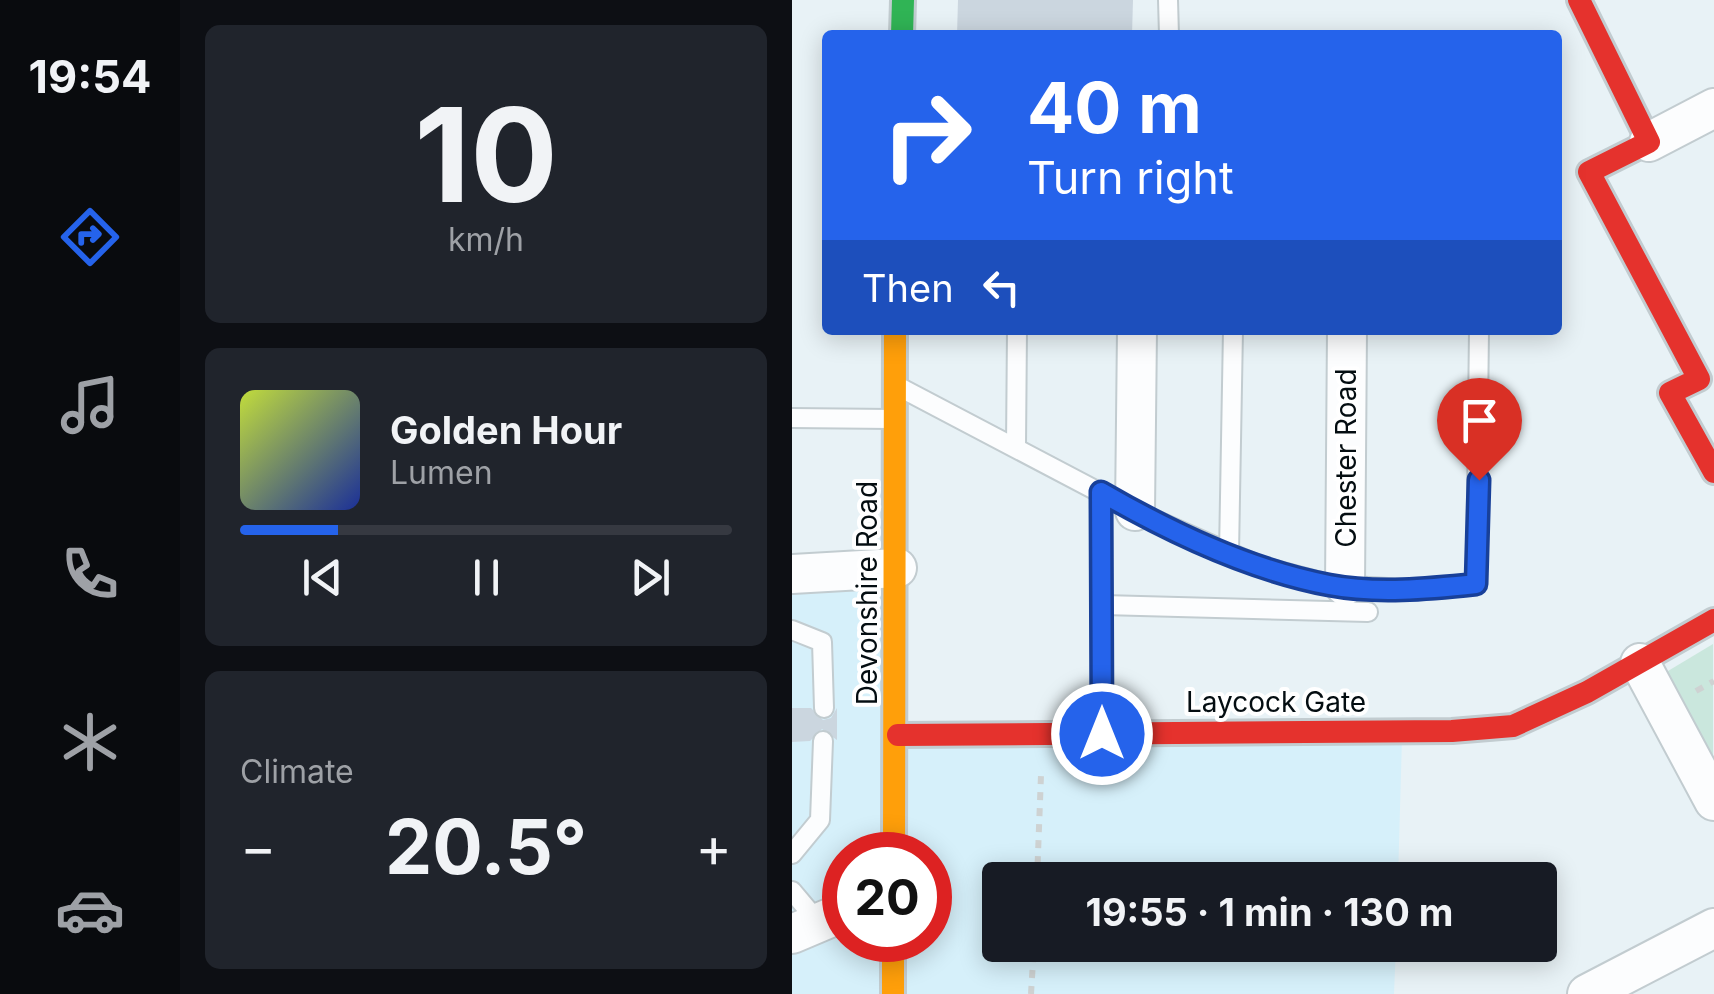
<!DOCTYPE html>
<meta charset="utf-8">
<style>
:root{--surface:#171b24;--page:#20242c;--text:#f1f3f6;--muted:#9ea1a6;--line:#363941;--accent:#2563eb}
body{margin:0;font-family:Inter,sans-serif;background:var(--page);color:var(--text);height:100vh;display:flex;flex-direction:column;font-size:38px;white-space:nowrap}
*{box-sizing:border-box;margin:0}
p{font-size:32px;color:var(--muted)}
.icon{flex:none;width:55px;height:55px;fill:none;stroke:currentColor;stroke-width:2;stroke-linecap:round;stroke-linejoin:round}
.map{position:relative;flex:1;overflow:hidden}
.panel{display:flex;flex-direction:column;gap:25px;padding:25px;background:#0d0f14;width:612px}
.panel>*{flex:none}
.hud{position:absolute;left:30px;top:30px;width:740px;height:305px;border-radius:10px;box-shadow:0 5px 25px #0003;background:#2563eb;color:#fff;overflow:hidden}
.speed{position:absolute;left:30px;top:832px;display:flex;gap:20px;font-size:50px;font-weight:700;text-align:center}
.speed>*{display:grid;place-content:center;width:130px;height:130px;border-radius:50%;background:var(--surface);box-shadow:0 5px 25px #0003;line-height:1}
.speed .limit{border:15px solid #d22;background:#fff;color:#111}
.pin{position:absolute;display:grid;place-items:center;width:85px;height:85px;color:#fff;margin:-102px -42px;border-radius:50% 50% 50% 0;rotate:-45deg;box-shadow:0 0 10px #0007}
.pin .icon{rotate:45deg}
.me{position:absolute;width:110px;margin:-55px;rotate:0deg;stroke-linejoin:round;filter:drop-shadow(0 0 8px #0008)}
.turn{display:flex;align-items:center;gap:35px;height:210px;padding:0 40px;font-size:45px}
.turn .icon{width:130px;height:130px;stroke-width:2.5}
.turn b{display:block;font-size:70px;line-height:85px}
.then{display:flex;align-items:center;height:95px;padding:0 40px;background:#0003;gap:20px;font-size:38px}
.big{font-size:75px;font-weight:700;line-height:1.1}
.panel .card{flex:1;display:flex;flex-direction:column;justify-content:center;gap:15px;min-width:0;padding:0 35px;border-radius:15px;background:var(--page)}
.panel .dial{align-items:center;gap:0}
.dial b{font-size:130px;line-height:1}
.song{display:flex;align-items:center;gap:30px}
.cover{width:120px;height:120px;border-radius:15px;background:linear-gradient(135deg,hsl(70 70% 55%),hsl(230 70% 35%))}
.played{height:10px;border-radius:5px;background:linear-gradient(90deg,var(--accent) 20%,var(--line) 20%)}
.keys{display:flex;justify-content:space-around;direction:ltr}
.heat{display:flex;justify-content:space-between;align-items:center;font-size:55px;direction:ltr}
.trip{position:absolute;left:190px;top:862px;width:575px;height:100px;border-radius:10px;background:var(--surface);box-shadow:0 5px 25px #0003;font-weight:700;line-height:100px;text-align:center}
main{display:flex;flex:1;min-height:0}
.menu{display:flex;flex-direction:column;width:180px;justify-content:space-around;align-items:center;background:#090b0e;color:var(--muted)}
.menu .icon{width:70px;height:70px}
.menu .active{color:var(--accent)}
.menu b{font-size:45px;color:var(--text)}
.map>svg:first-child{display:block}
.built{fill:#d6f0fa;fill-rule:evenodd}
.green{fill:#cae7dd}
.building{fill:#cbd6df}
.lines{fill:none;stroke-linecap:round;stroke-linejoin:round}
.lane-casing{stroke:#c2ccd0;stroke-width:22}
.street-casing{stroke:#c2ccd0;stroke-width:42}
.fast-casing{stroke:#c2ccd0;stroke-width:28}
.slow-casing{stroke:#c2ccd0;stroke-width:28}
.jam-casing{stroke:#c2ccd0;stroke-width:28}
.path{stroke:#ced2d2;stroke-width:6;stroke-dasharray:8 8;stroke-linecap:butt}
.lane{stroke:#fcfdfe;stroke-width:18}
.street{stroke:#fcfdfe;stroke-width:38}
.fast{stroke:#30b455;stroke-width:22}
.slow{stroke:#ff9f0a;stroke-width:22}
.jam{stroke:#e5322d;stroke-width:22}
.route-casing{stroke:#184099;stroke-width:25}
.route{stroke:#2563eb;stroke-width:18}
.labels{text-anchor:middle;stroke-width:8;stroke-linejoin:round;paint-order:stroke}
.street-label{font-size:28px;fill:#040d11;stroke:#fff}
</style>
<main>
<nav class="menu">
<b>19:54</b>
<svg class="icon active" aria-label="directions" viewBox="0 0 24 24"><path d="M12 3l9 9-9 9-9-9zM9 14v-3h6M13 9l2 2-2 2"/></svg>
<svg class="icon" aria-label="music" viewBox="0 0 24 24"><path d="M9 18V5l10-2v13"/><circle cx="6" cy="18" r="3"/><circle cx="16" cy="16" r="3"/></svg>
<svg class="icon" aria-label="phone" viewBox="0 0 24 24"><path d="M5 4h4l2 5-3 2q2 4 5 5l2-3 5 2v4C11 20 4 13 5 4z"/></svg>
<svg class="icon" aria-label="climate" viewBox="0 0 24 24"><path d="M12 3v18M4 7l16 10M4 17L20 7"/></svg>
<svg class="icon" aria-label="car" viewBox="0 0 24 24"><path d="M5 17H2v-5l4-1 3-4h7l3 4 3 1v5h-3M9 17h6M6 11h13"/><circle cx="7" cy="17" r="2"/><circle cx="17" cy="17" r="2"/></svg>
</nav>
<section class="panel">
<div class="card dial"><b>10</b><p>km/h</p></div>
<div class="card">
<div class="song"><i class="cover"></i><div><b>Golden Hour</b><p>Lumen</p></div></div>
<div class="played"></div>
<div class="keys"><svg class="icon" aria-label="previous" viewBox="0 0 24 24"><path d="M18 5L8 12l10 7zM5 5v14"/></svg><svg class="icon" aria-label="pause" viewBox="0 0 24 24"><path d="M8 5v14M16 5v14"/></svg><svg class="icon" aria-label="next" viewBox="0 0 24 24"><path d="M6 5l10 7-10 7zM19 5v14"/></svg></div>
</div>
<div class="card"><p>Climate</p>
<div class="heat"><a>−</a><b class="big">20.5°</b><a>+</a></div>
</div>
</section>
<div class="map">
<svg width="922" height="994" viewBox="0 0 922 994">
<rect width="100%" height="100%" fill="#e8f2f6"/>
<!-- built -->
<path class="built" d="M105,568l-4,176 509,-6 -4,142h-398v65h396l-2,49h-602v-420zM52,855h86v85h-86z"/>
<!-- green -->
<path class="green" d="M921,644v122l-50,-92z"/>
<!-- building -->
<g class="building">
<path d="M166,0h175l-1,35h-175z"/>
<path d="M0,708h19l12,12 8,-2 6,-10v32l-15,-11 -12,12 -18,1z"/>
</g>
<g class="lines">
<defs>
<g id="lane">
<path d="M376,0l1,35"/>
<path d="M109,388l234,123 125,55 72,19 93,5 51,-6 3,-254"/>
<path d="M0,418l99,1"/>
<path d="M224,445l1,-115"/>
<path d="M309,492l1,239"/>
<path d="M437,553l4,-223"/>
<path d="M311,605l265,7"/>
<path d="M0,630l30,12 2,66"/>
<path d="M0,854l28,-34 3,-79"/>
<path d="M0,891l27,32"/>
</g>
<g id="street">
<path d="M857,142l65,-34"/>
<path d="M343,511l2,-181"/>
<path d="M0,574l105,-6"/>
<path d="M553,586l2,-256"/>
<path d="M848,663l74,138"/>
<path d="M0,934l52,-22"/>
<path d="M795,994l127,-66"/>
</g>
<path id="fast" d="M110,35l1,-35"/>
<g id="slow">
<path d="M102,855l1,-525"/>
<path d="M101,940v54"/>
</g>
<g id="jam">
<path d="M787,0l70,142 -60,30 110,207 -29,14 44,79"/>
<path d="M106,735l554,-4 61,-5 74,-34 127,-72"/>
</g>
</defs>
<!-- lane casing -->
<use href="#lane" class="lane-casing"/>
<!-- street casing -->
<use href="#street" class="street-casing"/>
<!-- fast casing -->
<use href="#fast" class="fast-casing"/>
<!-- slow casing -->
<use href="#slow" class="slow-casing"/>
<!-- jam casing -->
<use href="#jam" class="jam-casing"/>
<!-- path -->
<g class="path">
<path d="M904,691l18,-10"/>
<path d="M245,880l4,-105"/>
<path d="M239,994l3,-49"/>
</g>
<!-- lane -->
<use href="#lane" class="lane"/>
<!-- street -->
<use href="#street" class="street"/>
<!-- fast -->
<use href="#fast" class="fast"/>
<!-- slow -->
<use href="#slow" class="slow"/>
<!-- jam -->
<use href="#jam" class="jam"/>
</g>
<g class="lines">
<defs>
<path id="route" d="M310,734l-1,-242c69,40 149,78 228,93 47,9 100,4 147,-1l3,-104"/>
</defs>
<!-- route casing -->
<use href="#route" class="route-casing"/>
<!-- route -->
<use href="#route" class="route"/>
</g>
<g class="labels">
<!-- street labels -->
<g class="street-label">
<text transform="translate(554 458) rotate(-90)" y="10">Chester Road</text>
<text transform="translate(75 593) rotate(-90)" y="10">Devonshire Road</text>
<text x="484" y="712">Laycock Gate</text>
</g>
</g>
</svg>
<div class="speed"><div class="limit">20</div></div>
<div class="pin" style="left:687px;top:480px;background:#d93025"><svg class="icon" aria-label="arrive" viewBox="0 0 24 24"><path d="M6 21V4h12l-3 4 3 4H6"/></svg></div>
<svg class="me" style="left:310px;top:734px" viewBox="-20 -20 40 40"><circle r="17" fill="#2563eb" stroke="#fff" stroke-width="3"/><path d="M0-11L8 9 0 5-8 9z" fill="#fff"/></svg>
<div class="trip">19:55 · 1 min · 130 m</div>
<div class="hud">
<div class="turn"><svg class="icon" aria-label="right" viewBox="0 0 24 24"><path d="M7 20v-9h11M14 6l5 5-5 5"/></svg><div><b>40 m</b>Turn right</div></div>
<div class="then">Then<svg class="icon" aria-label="left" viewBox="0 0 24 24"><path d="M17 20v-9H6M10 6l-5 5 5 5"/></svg></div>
</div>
</div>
</main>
